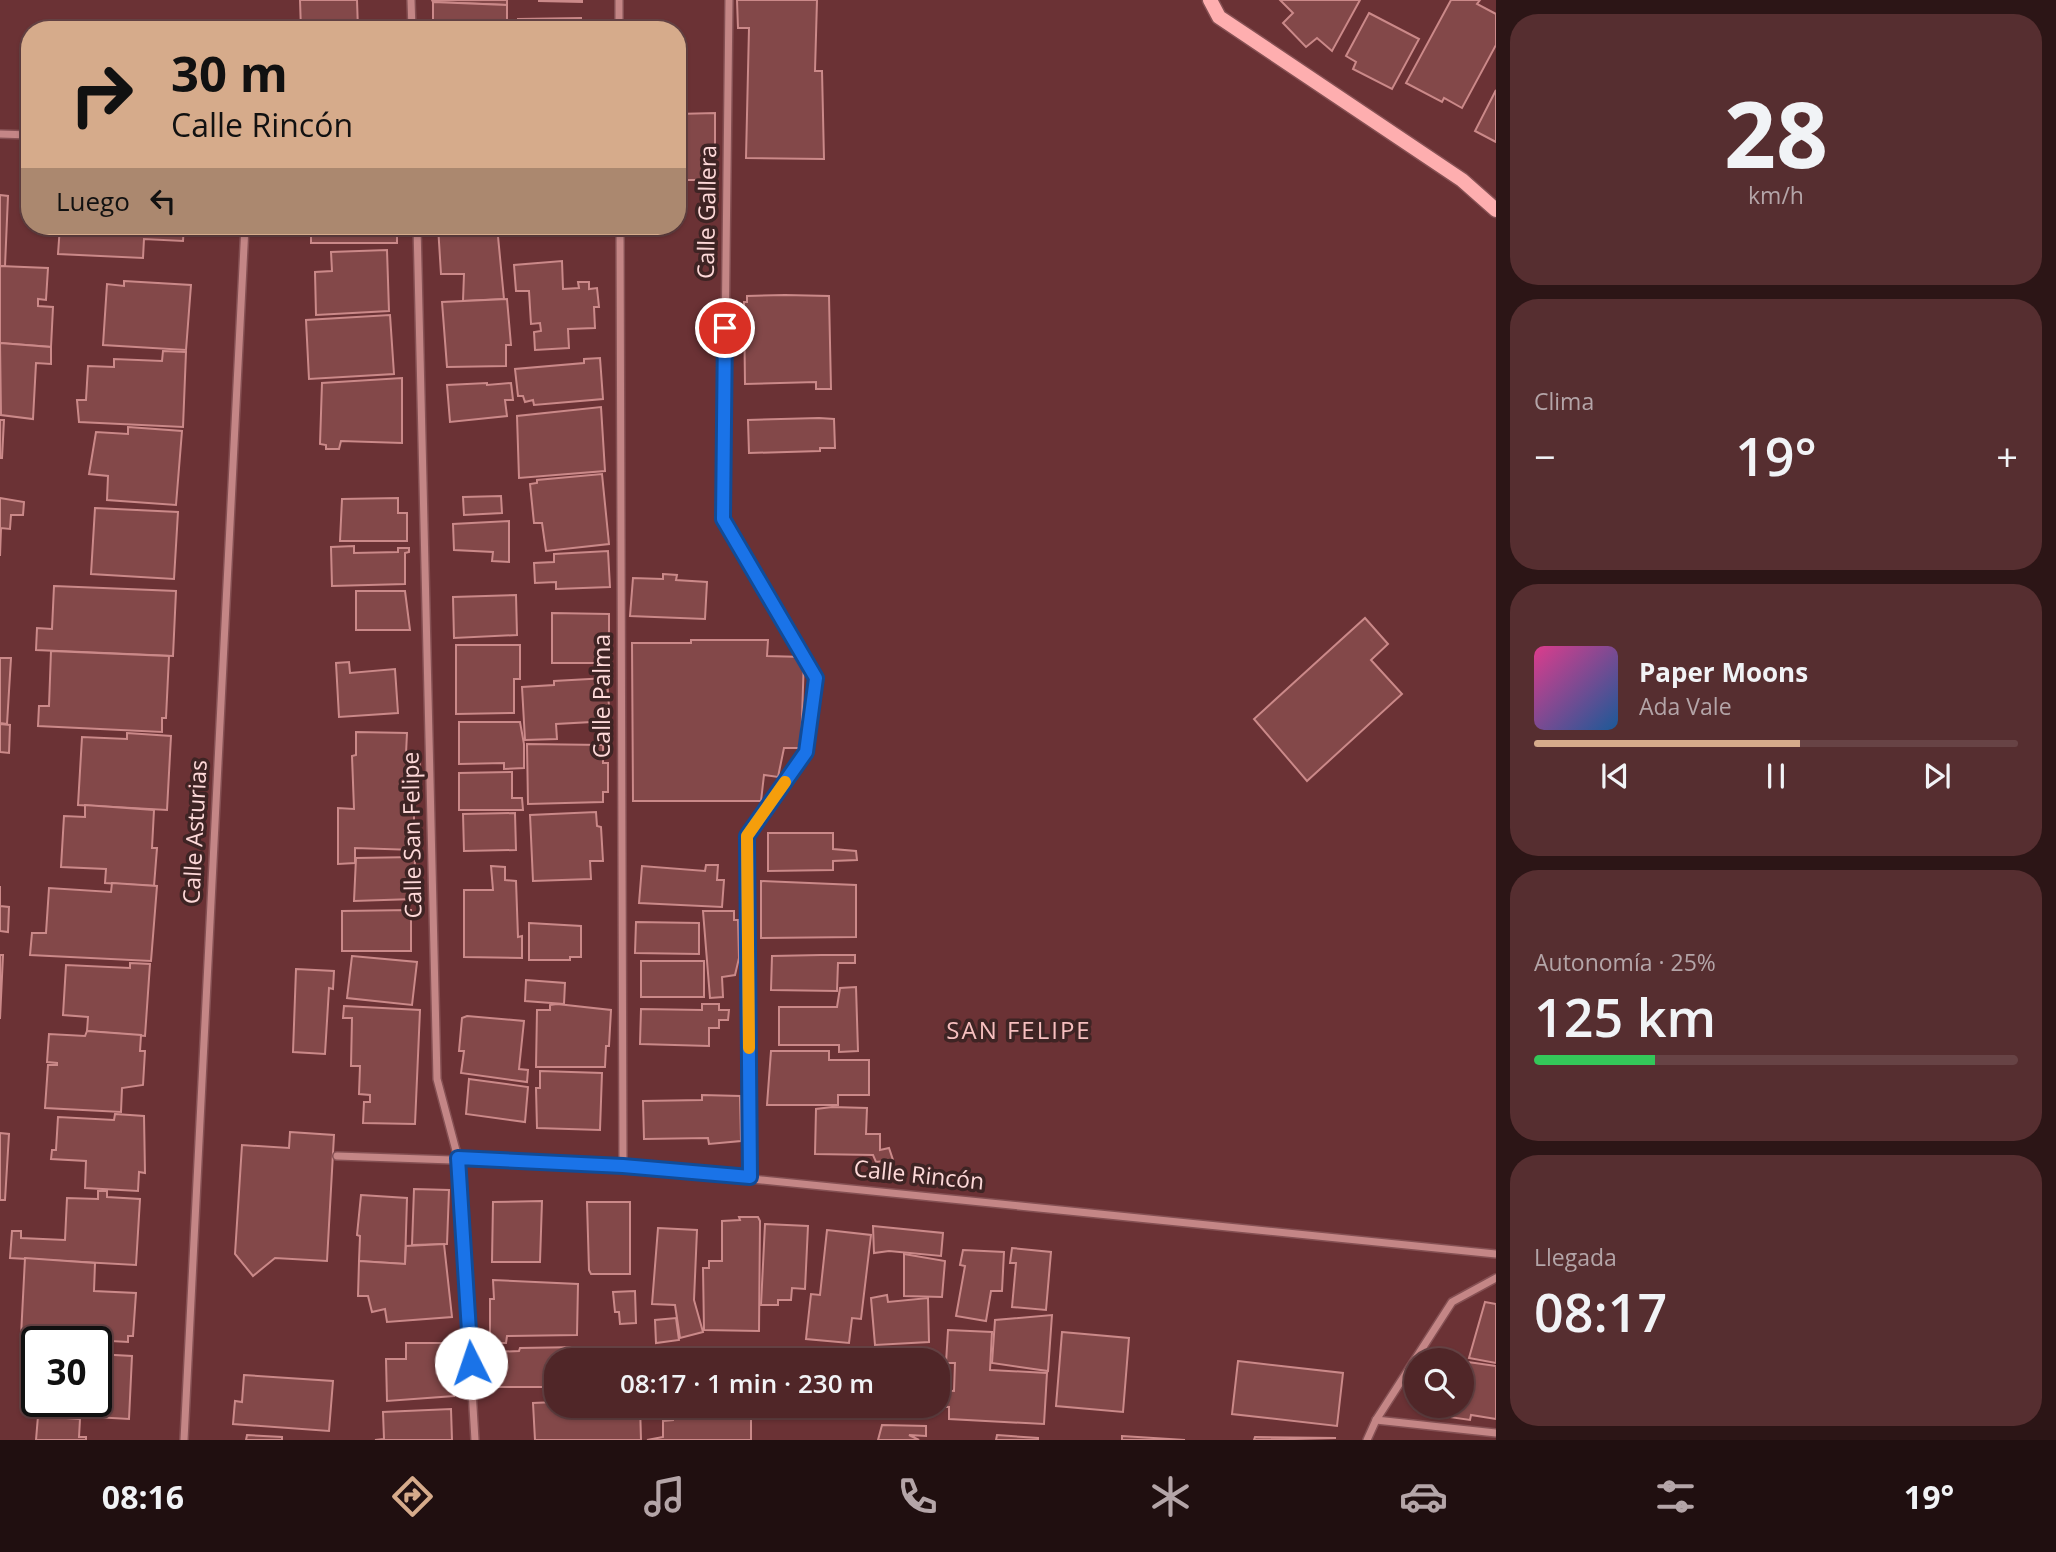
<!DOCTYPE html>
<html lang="es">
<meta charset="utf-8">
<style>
:root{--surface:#502628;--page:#562e30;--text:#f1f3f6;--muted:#b4a5a8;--line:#674345;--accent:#d6ab8b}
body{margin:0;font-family:"Open Sans",sans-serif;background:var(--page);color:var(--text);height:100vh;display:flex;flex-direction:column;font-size:26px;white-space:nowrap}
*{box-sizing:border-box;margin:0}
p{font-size:23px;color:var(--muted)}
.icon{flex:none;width:38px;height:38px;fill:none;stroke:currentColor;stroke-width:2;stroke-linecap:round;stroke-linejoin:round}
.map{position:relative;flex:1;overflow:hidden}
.side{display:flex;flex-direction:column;gap:14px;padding:14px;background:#2c1516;width:560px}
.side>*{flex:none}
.guide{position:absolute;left:21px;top:21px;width:665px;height:214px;border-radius:28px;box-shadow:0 2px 5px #0004,0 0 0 2px var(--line);background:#d6ab8b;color:#111;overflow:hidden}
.tools{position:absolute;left:1404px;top:1348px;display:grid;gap:14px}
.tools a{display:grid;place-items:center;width:70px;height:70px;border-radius:50%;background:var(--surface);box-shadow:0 2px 5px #0004,0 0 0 2px var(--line);font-size:35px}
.speed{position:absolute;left:21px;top:1326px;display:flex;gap:14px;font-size:35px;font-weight:700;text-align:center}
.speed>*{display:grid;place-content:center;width:91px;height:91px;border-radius:50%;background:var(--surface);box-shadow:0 2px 5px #0004,0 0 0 2px var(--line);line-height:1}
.speed .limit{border:4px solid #111;border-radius:10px;background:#fff;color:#111}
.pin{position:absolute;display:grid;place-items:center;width:60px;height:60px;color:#fff;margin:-30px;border:4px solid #fff;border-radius:50%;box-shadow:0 2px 7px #0007}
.me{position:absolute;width:77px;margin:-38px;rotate:356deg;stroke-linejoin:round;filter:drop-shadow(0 0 5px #0008)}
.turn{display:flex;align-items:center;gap:24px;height:147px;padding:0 35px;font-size:32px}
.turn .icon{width:91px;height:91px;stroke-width:2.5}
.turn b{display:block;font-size:49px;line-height:60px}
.then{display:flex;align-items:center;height:66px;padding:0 35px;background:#0003;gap:14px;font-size:26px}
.big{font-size:52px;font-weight:600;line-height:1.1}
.side .card{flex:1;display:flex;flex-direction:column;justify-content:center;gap:10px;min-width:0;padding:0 24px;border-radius:28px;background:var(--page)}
.side .dial{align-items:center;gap:0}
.dial b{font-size:91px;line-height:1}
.song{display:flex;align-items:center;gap:21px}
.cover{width:84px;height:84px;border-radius:10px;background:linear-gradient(135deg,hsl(330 70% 55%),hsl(210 70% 35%))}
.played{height:7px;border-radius:4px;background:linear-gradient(90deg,var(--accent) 55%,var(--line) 55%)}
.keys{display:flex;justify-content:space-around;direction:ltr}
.heat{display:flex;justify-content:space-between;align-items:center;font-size:38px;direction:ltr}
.charge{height:10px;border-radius:5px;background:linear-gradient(90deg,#34c759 25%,var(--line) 0)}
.trip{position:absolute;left:544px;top:1348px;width:406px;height:70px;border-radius:28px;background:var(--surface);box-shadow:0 2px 5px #0004,0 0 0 2px var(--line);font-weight:600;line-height:70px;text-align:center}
.tab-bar{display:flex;height:112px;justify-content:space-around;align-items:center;background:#200f10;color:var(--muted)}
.tab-bar .icon{width:49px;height:49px}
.tab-bar .current{color:var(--accent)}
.tab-bar b{font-size:32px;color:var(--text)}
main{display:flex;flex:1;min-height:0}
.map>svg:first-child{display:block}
.building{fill:#834849;stroke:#cb8989;stroke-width:2}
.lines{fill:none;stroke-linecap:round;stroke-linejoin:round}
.street-casing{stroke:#855053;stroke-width:10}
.secondary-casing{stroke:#855053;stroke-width:17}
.street{stroke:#c48686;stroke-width:7}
.secondary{stroke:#feaeaf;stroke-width:14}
.route-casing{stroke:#114b97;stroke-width:18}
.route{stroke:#1a73e8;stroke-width:12}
.slow{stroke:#f59e0b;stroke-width:12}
.labels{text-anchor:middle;stroke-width:7;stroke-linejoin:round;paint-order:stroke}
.street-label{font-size:23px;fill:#fed9d9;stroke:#3e2424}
.neighbourhood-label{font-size:24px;letter-spacing:2px;fill:#f7bfbf;stroke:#3e2424}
</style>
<main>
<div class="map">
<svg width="1496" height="1440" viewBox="0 0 1496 1440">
<rect width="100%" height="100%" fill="#6b3235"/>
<!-- building -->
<g class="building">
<path d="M300,0h57l1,30h-57z"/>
<path d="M432,0h75v5l-74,-3z"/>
<path d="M539,0h43v2l-43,-1z"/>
<path d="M737,0h80l-2,71h7l2,88 -78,-1 3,-130h-11z"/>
<path d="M1280,0h80l-28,51 -15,-13 -11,9 -23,-24 10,-10z"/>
<path d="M1451,0h29l-3,4 19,10v31l-34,63 -18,-10 -2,4 -36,-19z"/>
<path d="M433,2l74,3v25h-74z"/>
<path d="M1369,13l50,26 -27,50 -39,-20 3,-7 -10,-6z"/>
<path d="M581,18v10l7,2h-70v-11z"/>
<path d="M1496,90v52l-21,-11z"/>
<path d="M715,113v67h-38v-66z"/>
<path d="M0,195l8,1 -3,70h-5z"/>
<path d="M60,226h124l-1,15 -39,-2 -1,19 -85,-4z"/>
<rect x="311" y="226" width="86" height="17"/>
<path d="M438,226h59l7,73 -41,2 1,-27h-23z"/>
<path d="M387,250l2,61 -73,4 -1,-43 17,-1 -1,-19z"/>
<path d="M562,261l1,28 16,-1 -1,-6h11v7l8,-1 2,19h-5l1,21 -27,1 1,19 -34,2 -1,-18 7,-1 -1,-8 -9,1 -2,-33h-13l-2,-26z"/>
<path d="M0,266l48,2 -2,32 -8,-1v7l15,1 -2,40 -51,-4z"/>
<path d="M124,281l67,4 -5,65 -83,-5 4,-61 17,2z"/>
<path d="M785,295l44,1 2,93h-15v-7l-71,2 -1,-82h3v-6z"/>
<path d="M507,299l4,46h-5v21l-59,1 -5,-65z"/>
<path d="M390,315l4,59 -85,5 -3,-59z"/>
<path d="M0,343l51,4v17l-15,-1 -3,56 -32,-4z"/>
<path d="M163,351l23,1 -3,75 -104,-5 -2,-22h9l2,-34 26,1v-8l48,2z"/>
<path d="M600,358l3,41 -69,6 -1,-5 -8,2 -2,-6h-5l-3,-27 69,-6v-4z"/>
<path d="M402,378v65l-61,-2 -2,8h-13v-4l-6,-1 2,-61z"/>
<path d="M487,383v2l24,-2 2,17h-8l2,16 -57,6 -3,-37z"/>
<path d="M601,407l4,64 -86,7 -2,-62z"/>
<path d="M819,418l15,1 1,29h-15v3l-71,2 -1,-33z"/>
<path d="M0,420h4l-2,38h-2z"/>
<path d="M128,427l54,4 -6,74 -69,-5 1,-24 -19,-2 7,-42 32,2z"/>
<path d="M602,474l7,70 -63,7 -4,-28h-8l-4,-39 7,-1v-3z"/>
<path d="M501,496l1,17 -38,2 -1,-18z"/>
<path d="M0,498l24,4 -1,13h-12l-1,14 -9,-1 -1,28z"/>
<path d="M398,498v15h9v28h-67l2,-42z"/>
<path d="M95,508l83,4 -4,67 -83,-5z"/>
<path d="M509,521v41l-17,-1 1,-9 -39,-2 -1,-26z"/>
<path d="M354,546v7l44,-1v-4h11v4l-4,1v31l-73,2 -1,-39z"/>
<path d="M608,551l2,36 -54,2v-7l-21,1 -1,-20 20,-1v-8z"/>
<path d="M663,574l14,1 -1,5 31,2 -2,37 -75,-3 3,-38 30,1z"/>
<path d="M54,586l122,5 -3,65 -137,-6 1,-22 15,1z"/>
<path d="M356,591h49l5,39h-54z"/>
<path d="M516,595l1,40 -63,3 -1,-41z"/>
<path d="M552,613l57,1v34l-10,-1v16h-47z"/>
<path d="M1365,618l23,26 -17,16 31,34 -95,87 -53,-62z"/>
<path d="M691,640h77l-1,16 37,1 -3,91h-17l-6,29 -14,-2 -3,26h-128l-1,-158h59z"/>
<path d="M456,645h64v34h-6v34l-58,1z"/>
<path d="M51,651l118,5 -3,62h-4v14l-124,-6 1,-20h10z"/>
<path d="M0,658h11l-4,66 -7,-1z"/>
<path d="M349,662l1,11 45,-4 3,44 -59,4 -3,-54z"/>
<path d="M607,678l3,43 -54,3 1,15 -32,1 -3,-53 32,-2v-4z"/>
<path d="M459,722h61l4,22v24l-20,1v-6l-45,1z"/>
<path d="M0,724l10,1 -1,28 -9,-1z"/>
<path d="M356,732l51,1 -1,21 14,3 -1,34h-5v59l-59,-2v15l-17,1v-56l16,1 -2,-53 4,-1z"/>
<path d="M127,733l44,3 -4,74 -89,-5 4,-68 45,2z"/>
<path d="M527,744l76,1v18h5v29h-5v10l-75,2z"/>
<path d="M512,772v26h10l1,12h-64v-37z"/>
<path d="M85,805l69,5 -2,38h5l-3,38 -49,-3 1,-14 -45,-2 3,-51 21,1z"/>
<path d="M596,812l1,14 4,1 2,34h-13l1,18 -58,2 -3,-66z"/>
<path d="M515,813l1,37 -52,1 -1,-37z"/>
<path d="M768,833h65v16l23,2 1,9 -24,1v9l-65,1z"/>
<path d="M415,857l-1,42 -60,2 2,-43z"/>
<path d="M706,865h12l-1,15h7l-2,27 -83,-4 3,-37 63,5z"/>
<path d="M491,866l14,1v13l11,1 2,56 4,-1v22l-58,-1v-67h29z"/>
<path d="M761,881l95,4v52l-95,1z"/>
<path d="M112,883l45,3 -6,75 -121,-6 2,-22h14l3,-45 62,4z"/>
<path d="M0,886v20l9,1 -1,25 -8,-1z"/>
<path d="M411,910v41h-69v-40z"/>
<path d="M703,911h31v9h4l1,38 -4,17 -13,2 1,20 -13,1z"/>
<path d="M636,922l63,1v31l-64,-1z"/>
<path d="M529,923l52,3v31h-11v3h-41z"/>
<path d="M0,955h3l-3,64z"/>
<path d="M821,955h34v8h-17l-1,28 -66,-1 1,-34z"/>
<path d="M352,956l65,6 -5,43 -65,-7z"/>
<rect x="641" y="961" width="63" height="36"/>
<path d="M130,963l20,1 -5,72 -58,-5 1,-14 -25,-2 3,-50 64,3z"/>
<path d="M296,969l38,2 -1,18 -4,-1 -4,66 -32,-2z"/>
<path d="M526,980l39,3 -1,21 -39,-3z"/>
<path d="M856,987l2,64 -19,1v-7h-60v-38h58l3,-19z"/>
<path d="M557,1004l54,6 -2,36h-3l-1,21h-69l1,-57h13v-5z"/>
<path d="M702,1004h17v6h10l-1,10h-9v8h-10v18l-69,-2 1,-35 61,1z"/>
<path d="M344,1006l76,4 -5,114 -52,-1 1,-21h6v-7l-11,-1 1,-28h-9l1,-48h-9z"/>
<path d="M467,1016l57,5 -5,48 9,1 -1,12 -66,-9 3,-22h-5l3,-33z"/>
<path d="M87,1031l54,4 -1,16h5l-2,34 -21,3 -1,24 -76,-4 3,-43h9v-2l-10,-1 2,-28 36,2z"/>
<path d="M771,1051h58v9h40v35h-31v10h-71z"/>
<path d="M540,1071l62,2 -2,57 -63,-2 -1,-40h4z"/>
<path d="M469,1079l59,8 -3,35 -59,-8z"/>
<path d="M702,1095l38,1 1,45 -32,3 -1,-6 -64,1 -1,-38 59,-1z"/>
<path d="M832,1107l35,1 -1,26h14v16l9,-2 4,12 -17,2 -3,-7 -58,-1 1,-45z"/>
<path d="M115,1114l29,2 1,57 -6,-1 -1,19 -53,-3 1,-27 -35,-2 1,-9h4l2,-33 56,3z"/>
<path d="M290,1132l44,3 -7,126 -52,-3 -22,18 -18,-22 7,-109 47,3z"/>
<path d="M0,1133l9,1 -4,66h-5z"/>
<path d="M414,1189l35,1 -2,54 -35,1z"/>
<path d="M98,1191h9v6l33,2 -4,66 -126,-7 2,-27h9v7l44,2 2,-42 31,1z"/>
<path d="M361,1195l46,3 -2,66 -46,-3 1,-25 -3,-1z"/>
<path d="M542,1201l-2,61h-48l1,-60z"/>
<path d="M587,1202h43v72h-39l-2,-4z"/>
<path d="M739,1217h19l2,4 -1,110 -55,-1 -1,-62h6v-7h13v-40l18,-1z"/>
<path d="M765,1224l43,2 -3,63 -13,-1 -1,12h-13v5h-17z"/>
<path d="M873,1226l70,7 -2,23 -52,-5 -15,2z"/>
<path d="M658,1228l39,2 -3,70 9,32 -23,6 -5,-33 -23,-1z"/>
<path d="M827,1230l44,5 -10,84 -9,-1 -3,25 -43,-4 5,-45 9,1z"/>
<path d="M444,1244l8,73 -65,5 -2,-13 -13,3 -4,-16h-10l1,-35 46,3 1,-18z"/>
<path d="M1012,1248l39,4 -5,58 -34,-3 4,-44h-6z"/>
<path d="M963,1250l41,2 -2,39h-11l-5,30 -30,-5 9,-50 -5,-1z"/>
<path d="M904,1254l41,7 -3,36 -38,-1z"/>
<path d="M25,1258l70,5 -1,28 42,2 -3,43h-5v6l-107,-6z"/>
<path d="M493,1280l85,4 -1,51 -70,1 -1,7h-16v-44h4z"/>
<path d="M635,1291l1,32 -16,1 -1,-12h-4l-2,-20z"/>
<path d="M887,1295l1,7 40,-4 1,44 -54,3 -4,-47z"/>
<path d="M1485,1302l11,2v59l-27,-5z"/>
<path d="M1052,1315l-4,56 -56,-8 3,-43z"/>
<path d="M676,1318l3,22 -23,3 -1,-23z"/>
<path d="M948,1330l44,2 -2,38 57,3 -3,51 -95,-5v-12h-15l4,-2v-15l16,1 1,-28h-9z"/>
<path d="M1062,1332l67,6 -6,74 -67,-6z"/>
<path d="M406,1343h46l2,53 -67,5 -1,-42h20z"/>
<path d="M580,1347v13h-24v27h-60l-4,-35 27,-1 1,-3z"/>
<path d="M753,1352v8h-101l18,-1v-4z"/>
<path d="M96,1354l36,2 -3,63 -88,-5 1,-12h54z"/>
<path d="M1238,1361l105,12 -6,53 -105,-12z"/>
<path d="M1468,1362l28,4v53l-25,-4 -1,5 -21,-3 2,-12h10v-19h3z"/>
<path d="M244,1375l89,6 -4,50 -96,-7 2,-23 7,1z"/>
<path d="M556,1402v3l18,2 66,-2 1,35h-106l-2,-37z"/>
<path d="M788,1405h74v3l-74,1z"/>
<path d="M451,1409l1,31h-77l9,-1 -1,-27z"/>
<path d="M746,1414l1,5h4v21h-104l16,-3v-16l10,-1v-4z"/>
<path d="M38,1416l42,3 -1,18h7v3h-50z"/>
<path d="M882,1425l44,1v10l-17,-1 10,5h-41z"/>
<path d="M247,1435l35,2v3h-36z"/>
<path d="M997,1435l41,3v2h-42z"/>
<path d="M1122,1436l63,4h-63z"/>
<path d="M1255,1437l81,1 -82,2z"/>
</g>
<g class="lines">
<defs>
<g id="street">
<path d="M411,0l1,30"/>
<path d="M619,0v30"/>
<path d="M729,0l-6,519 93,159 -10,74 -59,84 3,341"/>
<path d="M0,134l30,1"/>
<path d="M417,226l20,853 21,79 17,282"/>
<path d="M620,226l3,940"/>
<path d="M337,1156l286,10 873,88"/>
<path d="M1376,1420l120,13"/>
<path d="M184,1440l61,-1214"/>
<path d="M1367,1440l9,-20 76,-118 44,-24"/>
</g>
<path id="secondary" d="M1210,0l9,17 243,163 34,30"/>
</defs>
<!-- street casing -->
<use href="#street" class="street-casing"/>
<!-- secondary casing -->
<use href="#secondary" class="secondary-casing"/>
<!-- street -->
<use href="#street" class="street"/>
<!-- secondary -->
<use href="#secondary" class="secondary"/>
</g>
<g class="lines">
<defs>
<path id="route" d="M471,1363l-13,-205 165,8 127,11 -3,-341 59,-84 10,-74 -93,-159 2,-191"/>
</defs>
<!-- route casing -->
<use href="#route" class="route-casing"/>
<!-- route -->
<use href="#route" class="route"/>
<!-- slow -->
<path class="slow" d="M749,1048l-2,-212 38,-54"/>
</g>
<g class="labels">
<!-- street labels -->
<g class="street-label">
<text transform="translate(707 212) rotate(-89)" y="8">Calle Gallera</text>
<text transform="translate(602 696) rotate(-90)" y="8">Calle Palma</text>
<text transform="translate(195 832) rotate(-87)" y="8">Calle Asturias</text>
<text transform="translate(412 835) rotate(-91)" y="8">Calle San Felipe</text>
<text transform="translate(919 1175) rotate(6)" y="8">Calle Rincón</text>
</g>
<!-- neighbourhood labels -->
<g class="neighbourhood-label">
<text x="1019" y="1039">SAN FELIPE</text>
</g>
</g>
</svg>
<div class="tools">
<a><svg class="icon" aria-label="search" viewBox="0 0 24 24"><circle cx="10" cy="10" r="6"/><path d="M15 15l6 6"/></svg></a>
</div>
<div class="speed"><div class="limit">30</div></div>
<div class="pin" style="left:725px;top:328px;background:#d93025"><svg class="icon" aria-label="arrive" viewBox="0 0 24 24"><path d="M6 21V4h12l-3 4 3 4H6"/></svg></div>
<svg class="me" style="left:471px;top:1363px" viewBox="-20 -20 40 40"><circle r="19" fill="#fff"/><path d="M0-13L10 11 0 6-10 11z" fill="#1a73e8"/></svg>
<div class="trip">08:17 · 1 min · 230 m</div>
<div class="guide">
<div class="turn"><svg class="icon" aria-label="right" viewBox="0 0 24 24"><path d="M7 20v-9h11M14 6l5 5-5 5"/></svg><div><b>30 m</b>Calle Rincón</div></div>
<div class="then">Luego<svg class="icon" aria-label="left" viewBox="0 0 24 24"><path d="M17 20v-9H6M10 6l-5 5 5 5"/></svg></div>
</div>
</div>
<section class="side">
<div class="card dial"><b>28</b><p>km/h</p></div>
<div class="card"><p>Clima</p>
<div class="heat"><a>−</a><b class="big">19°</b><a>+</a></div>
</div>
<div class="card">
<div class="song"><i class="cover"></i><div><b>Paper Moons</b><p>Ada Vale</p></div></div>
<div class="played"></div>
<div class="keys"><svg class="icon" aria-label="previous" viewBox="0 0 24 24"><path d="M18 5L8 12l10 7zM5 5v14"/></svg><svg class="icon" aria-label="pause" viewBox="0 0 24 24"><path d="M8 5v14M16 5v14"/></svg><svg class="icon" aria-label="next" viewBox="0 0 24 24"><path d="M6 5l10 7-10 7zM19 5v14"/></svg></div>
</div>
<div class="card"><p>Autonomía · 25%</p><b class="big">125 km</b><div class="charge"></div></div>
<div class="card"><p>Llegada</p><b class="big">08:17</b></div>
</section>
</main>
<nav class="tab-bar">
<b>08:16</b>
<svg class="icon current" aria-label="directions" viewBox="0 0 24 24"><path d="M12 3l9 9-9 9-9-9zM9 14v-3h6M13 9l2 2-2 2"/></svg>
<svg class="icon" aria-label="music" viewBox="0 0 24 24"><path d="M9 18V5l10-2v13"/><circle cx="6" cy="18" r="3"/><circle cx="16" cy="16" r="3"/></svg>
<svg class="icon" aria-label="phone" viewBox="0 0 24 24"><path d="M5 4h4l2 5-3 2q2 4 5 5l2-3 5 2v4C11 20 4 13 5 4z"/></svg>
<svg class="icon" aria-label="climate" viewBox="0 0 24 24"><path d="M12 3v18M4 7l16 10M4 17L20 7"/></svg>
<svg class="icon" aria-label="car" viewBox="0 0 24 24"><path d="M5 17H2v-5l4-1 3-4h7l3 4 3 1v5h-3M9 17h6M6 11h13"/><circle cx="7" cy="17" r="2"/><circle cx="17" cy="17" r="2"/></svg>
<svg class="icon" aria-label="filters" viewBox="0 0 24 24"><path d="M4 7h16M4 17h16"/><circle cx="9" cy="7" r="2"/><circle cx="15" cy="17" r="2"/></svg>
<b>19°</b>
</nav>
